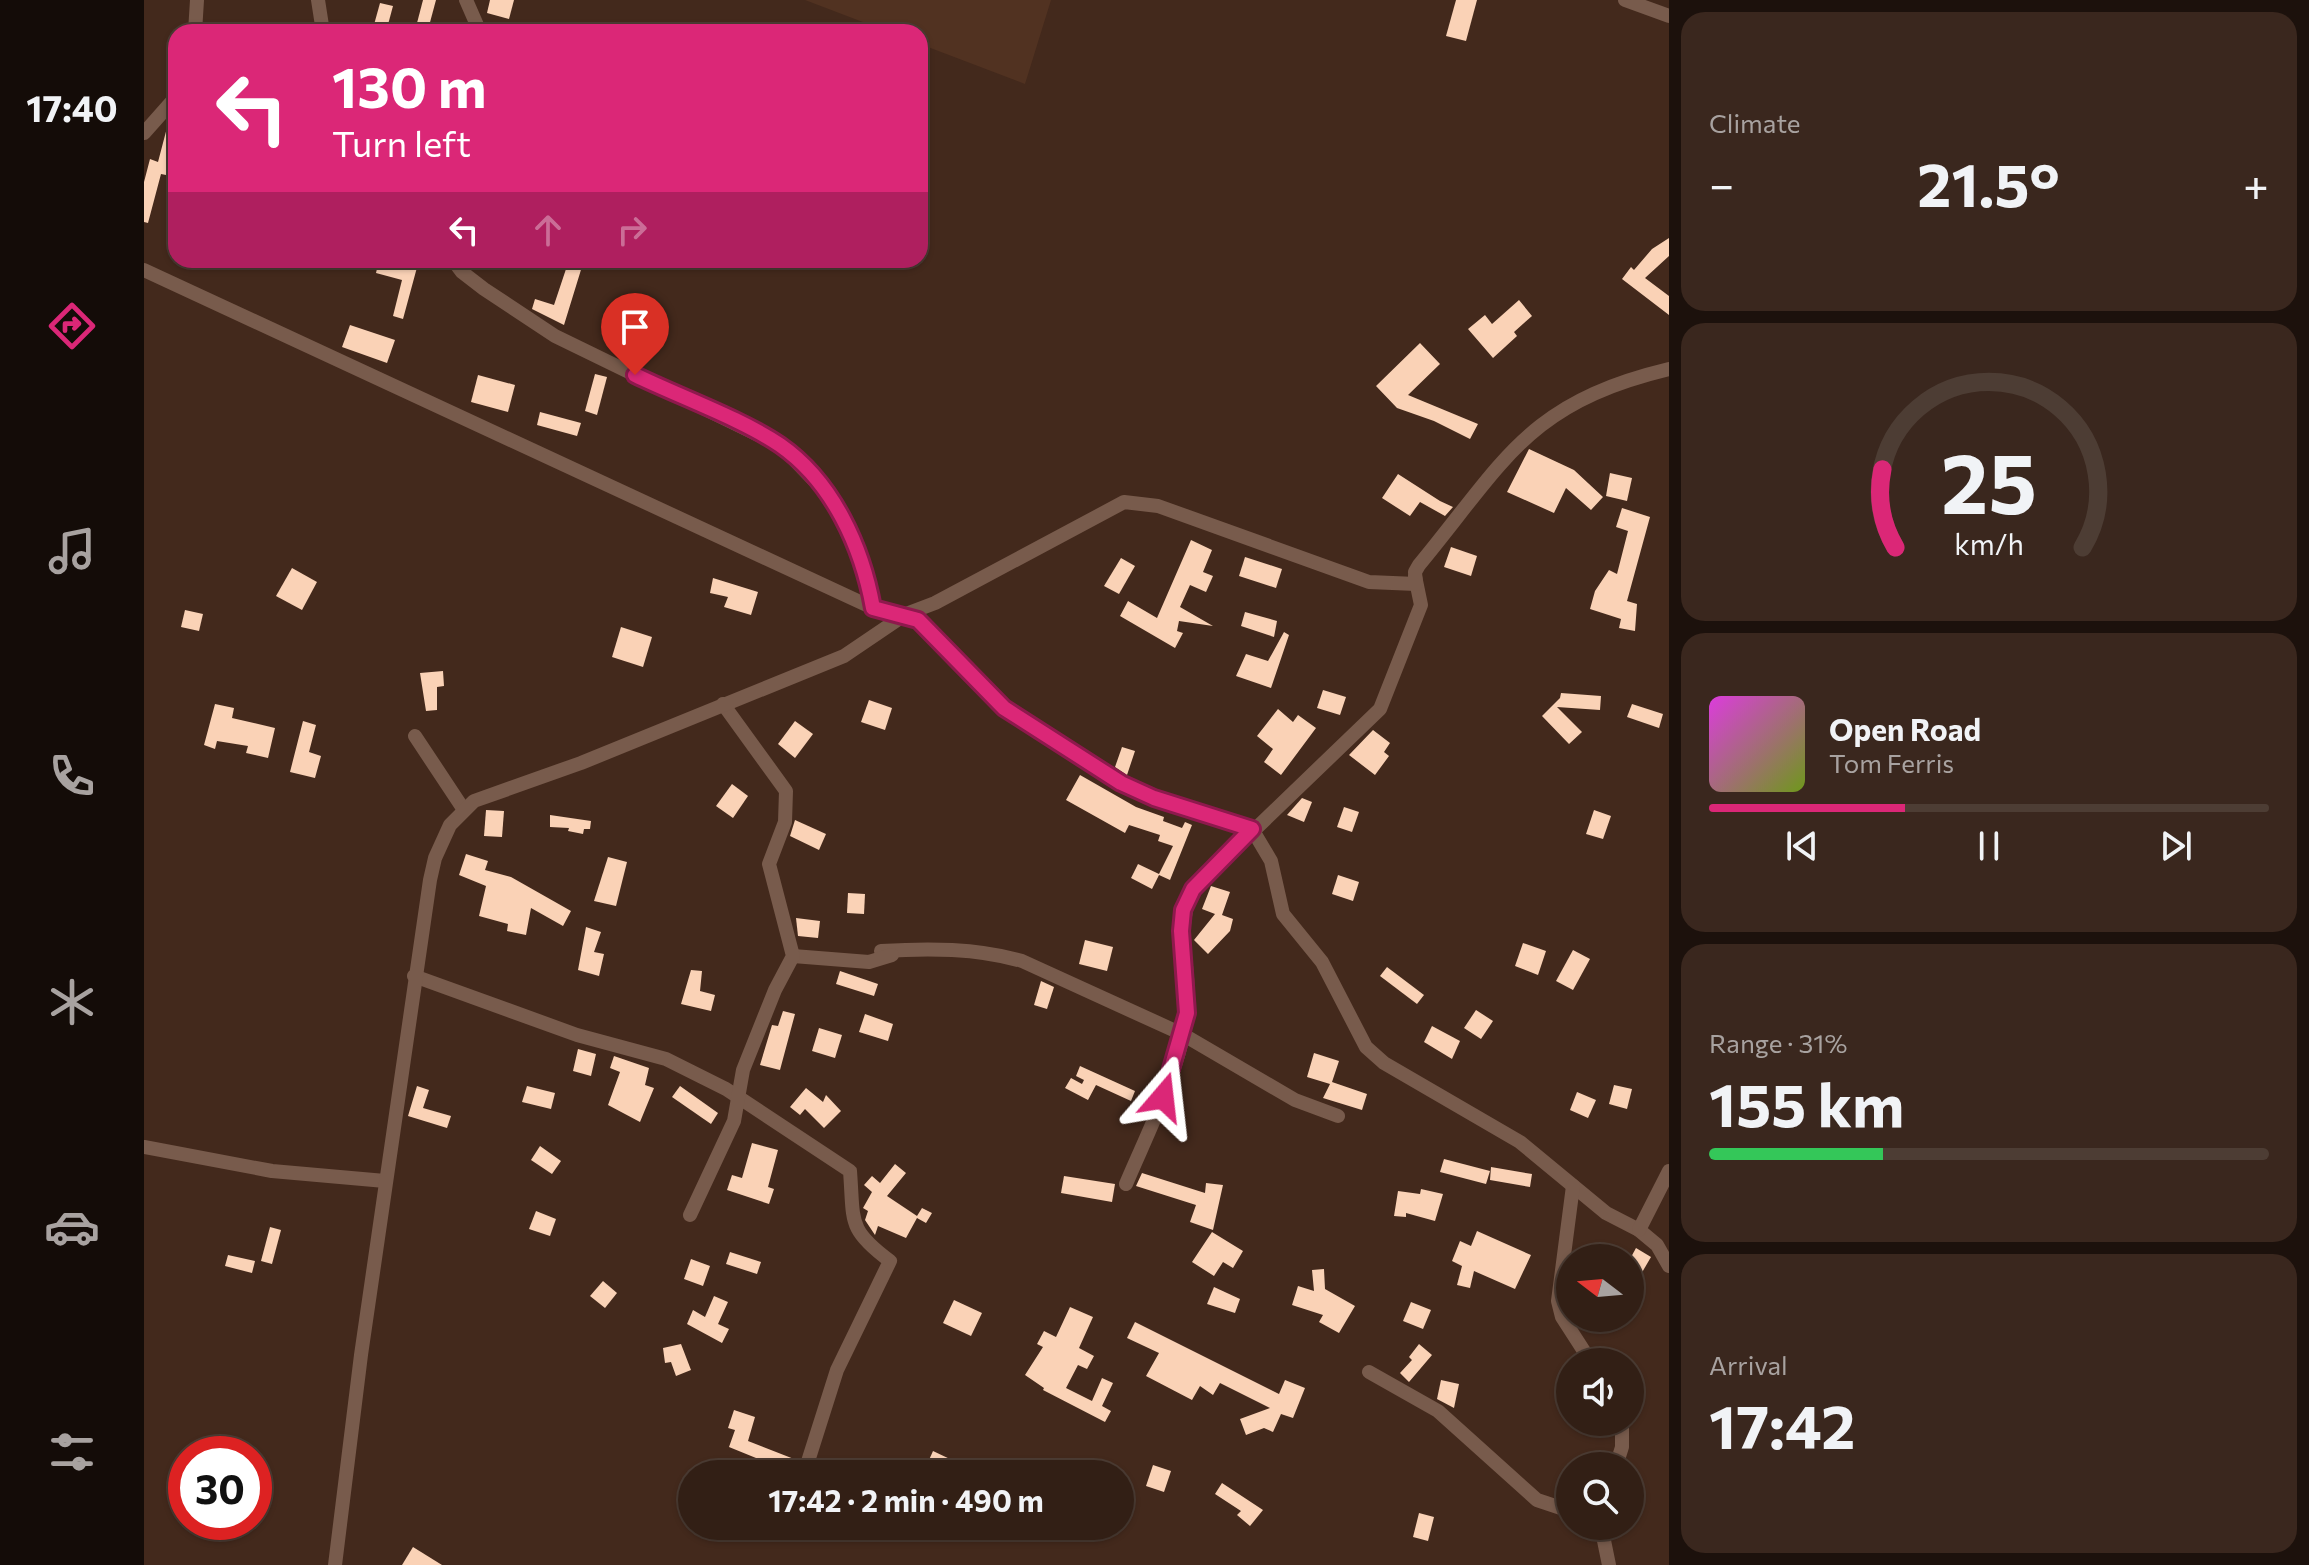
<!DOCTYPE html>
<meta charset="utf-8">
<style>
:root{--surface:#321f15;--page:#3a271e;--text:#f1f3f6;--muted:#a8a2a0;--line:#4d3d34;--accent:#db2777}
body{margin:0;font-family:Commissioner,sans-serif;background:var(--page);color:var(--text);height:100vh;display:flex;flex-direction:column;font-size:30px;white-space:nowrap}
*{box-sizing:border-box;margin:0}
p{font-size:26px;color:var(--muted)}
.icon{flex:none;width:44px;height:44px;fill:none;stroke:currentColor;stroke-width:2;stroke-linecap:round;stroke-linejoin:round}
.map{position:relative;flex:1;overflow:hidden}
.panel{display:flex;flex-direction:column;gap:12px;padding:12px;background:#1c110c;width:640px}
.panel>*{flex:none}
.top-card{position:absolute;left:24px;top:24px;width:760px;height:244px;border-radius:24px;box-shadow:0 2px 6px #0004,0 0 0 2px var(--line);background:#db2777;color:#fff;overflow:hidden}
.needle{width:52px;rotate:286deg}
.controls{position:absolute;left:1412px;top:1244px;display:grid;gap:16px}
.controls a{display:grid;place-items:center;width:88px;height:88px;border-radius:50%;background:var(--surface);box-shadow:0 2px 6px #0004,0 0 0 2px var(--line);font-size:40px}
.speed{position:absolute;left:24px;top:1436px;display:flex;gap:16px;font-size:40px;font-weight:700;text-align:center}
.speed>*{display:grid;place-content:center;width:104px;height:104px;border-radius:50%;background:var(--surface);box-shadow:0 2px 6px #0004,0 0 0 2px var(--line);line-height:1}
.speed .limit{border:12px solid #d22;background:#fff;color:#111}
.pin{position:absolute;display:grid;place-items:center;width:68px;height:68px;color:#fff;margin:-82px -34px;border-radius:50% 50% 50% 0;rotate:-45deg;box-shadow:0 0 8px #0007}
.pin .icon{rotate:45deg}
.me{position:absolute;width:88px;margin:-44px;rotate:17deg;stroke-linejoin:round;filter:drop-shadow(0 0 6px #0008)}
.turn{display:flex;align-items:center;gap:28px;height:168px;padding:0 32px;font-size:36px}
.turn .icon{width:104px;height:104px;stroke-width:2.5}
.turn b{display:block;font-size:56px;line-height:68px}
.lanes{display:flex;align-items:center;height:76px;padding:0 32px;background:#0003;justify-content:center;gap:40px;direction:ltr}
.lanes .off{opacity:.35}
.big{font-size:60px;font-weight:700;line-height:1.1}
.panel .widget{flex:1;display:flex;flex-direction:column;justify-content:center;gap:12px;min-width:0;padding:0 28px;border-radius:24px;background:var(--page)}
.panel .dial{align-items:center;gap:0}
.dial svg{height:208px;overflow:visible;fill:none;stroke:var(--line);stroke-width:7;stroke-linecap:round;text-anchor:middle}
.dial text{fill:var(--text);stroke:none}
.song{display:flex;align-items:center;gap:24px}
.cover{width:96px;height:96px;border-radius:12px;background:linear-gradient(135deg,hsl(300 70% 55%),hsl(80 70% 35%))}
.played{height:8px;border-radius:4px;background:linear-gradient(90deg,var(--accent) 35%,var(--line) 35%)}
.keys{display:flex;justify-content:space-around;direction:ltr}
.heat{display:flex;justify-content:space-between;align-items:center;font-size:44px;direction:ltr}
.charge{height:12px;border-radius:6px;background:linear-gradient(90deg,#34c759 31%,var(--line) 0)}
.trip{position:absolute;left:534px;top:1460px;width:456px;height:80px;border-radius:40px;background:var(--surface);box-shadow:0 2px 6px #0004,0 0 0 2px var(--line);font-weight:700;line-height:80px;text-align:center}
main{display:flex;flex:1;min-height:0}
.tab-bar{display:flex;flex-direction:column;width:144px;justify-content:space-around;align-items:center;background:#140c08;color:var(--muted)}
.tab-bar .icon{width:56px;height:56px}
.tab-bar .active{color:var(--accent)}
.tab-bar b{font-size:36px;color:var(--text)}
.map>svg:first-child{display:block}
.built{fill:#513221}
.building{fill:#fad2b6}
.lines{fill:none;stroke-linecap:round;stroke-linejoin:round}
.minor{stroke:#785b4c;stroke-width:14}
.route-casing{stroke:#8e194d;stroke-width:20}
.route{stroke:#db2777;stroke-width:14}
</style>
<main>
<nav class="tab-bar">
<b>17:40</b>
<svg class="icon active" aria-label="directions" viewBox="0 0 24 24"><path d="M12 3l9 9-9 9-9-9zM9 14v-3h6M13 9l2 2-2 2"/></svg>
<svg class="icon" aria-label="music" viewBox="0 0 24 24"><path d="M9 18V5l10-2v13"/><circle cx="6" cy="18" r="3"/><circle cx="16" cy="16" r="3"/></svg>
<svg class="icon" aria-label="phone" viewBox="0 0 24 24"><path d="M5 4h4l2 5-3 2q2 4 5 5l2-3 5 2v4C11 20 4 13 5 4z"/></svg>
<svg class="icon" aria-label="climate" viewBox="0 0 24 24"><path d="M12 3v18M4 7l16 10M4 17L20 7"/></svg>
<svg class="icon" aria-label="car" viewBox="0 0 24 24"><path d="M5 17H2v-5l4-1 3-4h7l3 4 3 1v5h-3M9 17h6M6 11h13"/><circle cx="7" cy="17" r="2"/><circle cx="17" cy="17" r="2"/></svg>
<svg class="icon" aria-label="filters" viewBox="0 0 24 24"><path d="M4 7h16M4 17h16"/><circle cx="9" cy="7" r="2"/><circle cx="15" cy="17" r="2"/></svg>
</nav>
<div class="map">
<svg width="1525" height="1565" viewBox="0 0 1525 1565">
<rect width="100%" height="100%" fill="#43291c"/>
<!-- built -->
<path class="built" d="M661,0h246l-26,84 -105,-40v-12h-31z"/>
<!-- building -->
<g class="building">
<path d="M279,0h13l-7,26 -12,-3z"/>
<path d="M346,0h24l-5,19 -22,-6z"/>
<path d="M1312,0h21l-11,41 -20,-5z"/>
<path d="M236,3l13,3 -7,26h-14z"/>
<path d="M32,112v24l-10,39 -5,-1 -13,49 -4,-1v-40l6,-23 8,3 11,-42z"/>
<path d="M1525,238v18l-24,22 24,18v19l-47,-36 9,-12 3,3 18,-21z"/>
<path d="M235,260h40l-16,59 -10,-3 9,-36 -26,-7z"/>
<path d="M425,260h15l-20,65 -32,-16 3,-10 19,6z"/>
<path d="M1375,300l13,16 -18,16 3,4 -24,22 -25,-29 17,-14 7,9z"/>
<path d="M206,325l45,15 -8,23 -45,-16z"/>
<path d="M1276,343l20,21 -32,31 70,29 -8,15 -36,-18 -37,-13 -21,-22z"/>
<path d="M451,374l12,3 -10,38 -12,-4z"/>
<path d="M334,375l37,10 -7,27 -37,-10z"/>
<path d="M396,412l41,11 -4,13 -40,-11z"/>
<path d="M1385,449l45,21 29,27 -12,13 -25,-22 -12,25 -47,-21z"/>
<path d="M1466,473l22,5 -5,23 -21,-5z"/>
<path d="M1254,474l42,27 13,6 -8,9 -25,-14 -10,14 -28,-18z"/>
<path d="M1478,508l28,9 -23,84 10,3 -2,27 -16,-3 2,-9 -31,-10 5,-18 14,-21 8,4 11,-43 -12,-4z"/>
<path d="M1047,540l21,10 -9,22 10,4 -7,16 -16,-7 -10,22 33,19 -34,-5 -2,10 6,2 -8,15 -55,-32 8,-15 29,17z"/>
<path d="M1307,547l26,9 -6,20 -27,-9z"/>
<path d="M1101,557l37,12 -6,19 -37,-12z"/>
<path d="M977,558l14,8 -16,28 -15,-8z"/>
<path d="M148,568l25,14 -15,28 -26,-14z"/>
<path d="M569,578l45,14 -7,23 -27,-8 4,-10 -18,-4z"/>
<path d="M41,610l18,4 -4,17 -18,-4z"/>
<path d="M1101,612l32,9 -3,16 -33,-11z"/>
<path d="M477,627l31,10 -9,30 -31,-10z"/>
<path d="M1140,632l5,3 -18,53 -35,-12 10,-22 22,7z"/>
<path d="M299,671l1,15 -7,1v23l-11,1 -6,-38z"/>
<path d="M1179,690l23,7 -6,18 -23,-7z"/>
<path d="M1417,693l40,3 -1,14 -43,-3 25,25 -13,12 -27,-28 18,-18z"/>
<path d="M725,700l23,8 -7,22 -24,-8z"/>
<path d="M71,704l19,4 -2,10 43,10 -7,30 -22,-5 2,-7 -31,-5 -2,8 -11,-4z"/>
<path d="M1488,704l31,10 -4,14 -32,-11z"/>
<path d="M1134,709l15,13 5,-7 18,13 -35,47 -17,-13 9,-13 -16,-13z"/>
<path d="M159,721l13,4 -7,27 12,4 -6,22 -25,-6z"/>
<path d="M651,721l18,13 -18,24 -17,-14z"/>
<path d="M1229,730l17,13 -6,9 5,4 -14,19 -26,-20z"/>
<path d="M978,747l13,4 -8,24 -12,-8z"/>
<path d="M936,775l56,32 28,10 -1,4 19,7 3,-6 7,3 -22,55 -11,-5 -7,14 -21,-11 7,-14 21,10 14,-28 -15,-5 2,-6 -31,-10 -4,8 -59,-33z"/>
<path d="M588,784l16,12 -15,22 -17,-12z"/>
<path d="M1158,798l10,4 -8,20 -17,-7z"/>
<path d="M1200,807l15,5 -7,20 -15,-5z"/>
<path d="M342,810l18,1 -2,26 -18,-1z"/>
<path d="M1450,810l17,6 -8,23 -17,-5z"/>
<path d="M406,815l41,6 -1,8h-6l-1,5 -15,-3 1,-3 -19,-1z"/>
<path d="M651,820l31,14 -7,16 -29,-14z"/>
<path d="M322,854l22,7 -3,9 26,7 60,34 -8,15 -32,-18 -5,27 -19,-4 1,-7 -29,-8 7,-30 -27,-11z"/>
<path d="M464,857l19,5 -11,44 -22,-5z"/>
<path d="M1194,875l21,7 -6,19 -21,-7z"/>
<path d="M1067,886l19,6 -8,23 11,4 -3,12 -22,23 -14,-14 21,-26 -13,-5z"/>
<path d="M704,893l17,1 -1,20 -17,-1z"/>
<path d="M652,918l24,3 -2,17 -20,-2z"/>
<path d="M442,927l15,5 -7,20 10,2 -5,22 -21,-6z"/>
<path d="M941,940l28,7 -6,24 -28,-7z"/>
<path d="M1379,943l23,8 -8,24 -23,-9z"/>
<path d="M1429,950l17,9 -17,31 -17,-9z"/>
<path d="M1243,967l37,28 -7,9 -37,-28z"/>
<path d="M547,970l11,1 -2,20 15,4 -4,16 -30,-7z"/>
<path d="M696,971l38,13 -4,12 -38,-12z"/>
<path d="M897,981l13,6 -7,22 -13,-4z"/>
<path d="M1332,1010l17,11 -12,18 -17,-11z"/>
<path d="M639,1011l12,3 -15,56 -20,-5 12,-40 6,1z"/>
<path d="M721,1014l28,10 -5,17 -29,-9z"/>
<path d="M1288,1026l28,15 -8,18 -28,-17z"/>
<path d="M675,1028l23,7 -7,23 -23,-7z"/>
<path d="M434,1049l18,5 -5,22 -18,-5z"/>
<path d="M1170,1053l25,8 -7,21 35,12 -5,16 -39,-12 7,-14 -23,-7z"/>
<path d="M470,1056l35,12 -4,17 9,3 -14,34 -32,-17 12,-33 -10,-4z"/>
<path d="M936,1066l55,25 -4,10 -35,-16 -8,15 -23,-12 6,-10 11,6 2,-4 -8,-4z"/>
<path d="M1470,1085l18,4 -5,20 -18,-5z"/>
<path d="M273,1086l12,4 -6,18 28,8 -4,12 -39,-12z"/>
<path d="M383,1086l28,7 -4,16 -29,-7z"/>
<path d="M536,1086l38,27 -7,11 -39,-27z"/>
<path d="M662,1088l17,14 3,-7 15,16 -17,17 -19,-19 -5,6 -10,-8z"/>
<path d="M1433,1092l19,8 -8,18 -18,-8z"/>
<path d="M608,1143l26,7 -10,37 6,2 -5,15 -42,-14 5,-15 10,3z"/>
<path d="M396,1146l21,15 -9,13 -21,-14z"/>
<path d="M1300,1159l46,12 -4,13 -46,-12z"/>
<path d="M751,1164l11,9 -19,23 30,20 5,-8 10,5 -6,10 -9,-5 -11,20 -28,-12 -3,9 -10,-15 3,-9 -5,-3 9,-16 -8,-7 8,-9 8,7z"/>
<path d="M1347,1167l41,7 -2,13 -40,-7z"/>
<path d="M998,1173l63,20 1,-10 17,2 -10,45 -23,-8 6,-17 -60,-19z"/>
<path d="M920,1176l51,8 -3,18 -51,-9z"/>
<path d="M1277,1189l22,5 -8,27 -29,-8v4l-12,-1 4,-25 22,3z"/>
<path d="M392,1211l20,8 -6,17 -21,-7z"/>
<path d="M126,1227l11,3 -9,34 -11,-3z"/>
<path d="M1333,1231l54,24 -16,34 -41,-18 -4,17 -13,-3 5,-19 -10,-5 8,-20 11,5z"/>
<path d="M1068,1232l31,19 -10,17 -10,-6 -9,14 -22,-14z"/>
<path d="M1492,1248l15,9 -21,36v-34z"/>
<path d="M586,1252l31,10 -4,12 -31,-10z"/>
<path d="M84,1255l27,6 -3,12 -27,-7z"/>
<path d="M547,1259l19,7 -7,20 -19,-7z"/>
<path d="M1180,1269l1,20 30,17 -16,27 -20,-11 4,-7 -31,-10 6,-19 16,5 -2,-21z"/>
<path d="M459,1281l14,12 -12,15 -15,-12z"/>
<path d="M1070,1287l26,12 -5,14 -28,-9z"/>
<path d="M570,1296l14,6 -10,22 11,5 -7,14 -35,-19 6,-14 12,7z"/>
<path d="M810,1300l28,13 -11,23 -28,-13z"/>
<path d="M1267,1302l20,8 -8,19 -20,-8z"/>
<path d="M926,1307l23,10 -14,31 15,8 -7,13 -9,-4 -12,23 26,13 10,-23 11,5 -11,23 9,5 -6,11 -62,-32 1,-2 -19,-13 18,-28 -6,-3 7,-13 12,6z"/>
<path d="M991,1322l144,72 6,-14 20,8 -12,30 -12,-4 -8,18 -9,-4 -18,7 -6,-16 30,-11 -50,-25 -7,12 -13,-9 -8,14 -46,-24 13,-23 -32,-15z"/>
<path d="M537,1344l10,26 -15,6 -5,-14 -6,1 -2,-15z"/>
<path d="M1275,1344l13,11 -23,27 -9,-9 12,-13 -3,-3z"/>
<path d="M1297,1380l18,4 -5,24 -17,-9z"/>
<path d="M590,1410l21,7 -7,24 46,18 -3,9 -12,-4 -1,3 -49,-20 6,-17 -7,-2z"/>
<path d="M789,1451l19,9 -6,14 -21,-5z"/>
<path d="M1009,1465l18,6 -7,21 -18,-6z"/>
<path d="M1078,1483l41,27 -13,16 -13,-11 4,-4 -26,-17z"/>
<path d="M1275,1513l15,4 -6,24 -15,-4z"/>
<path d="M269,1547l29,18h-40z"/>
</g>
<g class="lines">
<!-- minor -->
<g class="minor">
<path d="M174,0l5,32"/>
<path d="M322,0l14,32"/>
<path d="M1481,0l44,16"/>
<path d="M51,32l2,-32"/>
<path d="M0,133l32,-36"/>
<path d="M309,260l9,12 22,17 71,47 226,110 48,50 27,47 17,65"/>
<path d="M0,270l729,338 45,12 86,88 117,75 33,15 98,31 19,32 12,53 39,48 44,85 18,16 136,79 86,71 33,17 18,15 12,21"/>
<path d="M271,736l49,74"/>
<path d="M737,951c48,-3 95,-3 141,10l160,73 113,66 43,16"/>
<path d="M649,956l76,6 23,-7"/>
<path d="M270,976l163,59 89,24 60,30 124,82c4,51 -3,58 40,90l-53,109 -33,104"/>
<path d="M0,1147l128,24 113,10"/>
<path d="M982,1184c21,-50 57,-120 61,-174 5,-46 -14,-75 6,-121l187,-180 41,-104 -6,-29"/>
<path d="M1429,1186l-15,115 4,16 29,45"/>
<path d="M546,1215l44,-94 9,-51 32,-80 18,-34 -24,-92 16,-42 1,-31 -63,-87"/>
<path d="M1495,1230l30,-59"/>
<path d="M1225,1372l69,39 99,89 33,11"/>
<path d="M1472,1466l6,-19v-25"/>
<path d="M1457,1526l8,39"/>
<path d="M191,1565l26,-210 69,-475 5,-22 15,-33 24,-24 107,-38 263,-107 62,-42 29,-11 189,-101 34,4 211,76 47,2 -1,-12 4,-7c86,-104 108,-162 250,-196"/>
</g>
</g>
<g class="lines">
<defs>
<path id="route" d="M491,375c43,21 107,44 145,70 53,37 82,102 93,163l45,12 86,88 117,75 33,15 98,31 -59,60 -10,21 -2,21 6,82 -24,84"/>
</defs>
<!-- route casing -->
<use href="#route" class="route-casing"/>
<!-- route -->
<use href="#route" class="route"/>
</g>
</svg>
<div class="controls">
<a><svg class="needle" viewBox="-14 -14 28 28"><path d="M0-13l5 13h-10z" fill="#e53935"/><path d="M0 13l5-13h-10z" fill="#a8a2a0"/></svg></a>
<a><svg class="icon" aria-label="sound" viewBox="0 0 24 24"><path d="M4 9h4l5-4v14l-5-4H4zM17 9q2 3 0 6"/></svg></a>
<a><svg class="icon" aria-label="search" viewBox="0 0 24 24"><circle cx="10" cy="10" r="6"/><path d="M15 15l6 6"/></svg></a>
</div>
<div class="speed"><div class="limit">30</div></div>
<div class="pin" style="left:491px;top:375px;background:#d93025"><svg class="icon" aria-label="arrive" viewBox="0 0 24 24"><path d="M6 21V4h12l-3 4 3 4H6"/></svg></div>
<svg class="me" style="left:1019px;top:1097px" viewBox="-20 -20 40 40"><path d="M0-17L14 15 0 8-14 15z" fill="#db2777" stroke="#fff" stroke-width="4"/></svg>
<div class="trip">17:42 · 2 min · 490 m</div>
<div class="top-card">
<div class="turn"><svg class="icon" aria-label="left" viewBox="0 0 24 24"><path d="M17 20v-9H6M10 6l-5 5 5 5"/></svg><div><b>130 m</b>Turn left</div></div>
<div class="lanes"><svg class="icon" aria-label="left" viewBox="0 0 24 24"><path d="M17 20v-9H6M10 6l-5 5 5 5"/></svg><svg class="icon off" aria-label="ahead" viewBox="0 0 24 24"><path d="M12 20V5M6 11l6-6 6 6"/></svg><svg class="icon off" aria-label="right" viewBox="0 0 24 24"><path d="M7 20v-9h11M14 6l5 5-5 5"/></svg></div>
</div>
</div>
<section class="panel">
<div class="widget"><p>Climate</p>
<div class="heat"><a>−</a><b class="big">21.5°</b><a>+</a></div>
</div>
<div class="widget dial"><svg viewBox="0 0 100 80">
<path d="M14 69A42 42 0 1 1 86 69"/>
<path d="M14 69A42 42 0 0 1 9 39" stroke="#db2777"/>
<text x="50" y="56" font-size="32" font-weight="700">25</text>
<text x="50" y="72" font-size="11">km/h</text>
</svg></div>
<div class="widget">
<div class="song"><i class="cover"></i><div><b>Open Road</b><p>Tom Ferris</p></div></div>
<div class="played"></div>
<div class="keys"><svg class="icon" aria-label="previous" viewBox="0 0 24 24"><path d="M18 5L8 12l10 7zM5 5v14"/></svg><svg class="icon" aria-label="pause" viewBox="0 0 24 24"><path d="M8 5v14M16 5v14"/></svg><svg class="icon" aria-label="next" viewBox="0 0 24 24"><path d="M6 5l10 7-10 7zM19 5v14"/></svg></div>
</div>
<div class="widget"><p>Range · 31%</p><b class="big">155 km</b><div class="charge"></div></div>
<div class="widget"><p>Arrival</p><b class="big">17:42</b></div>
</section>
</main>
